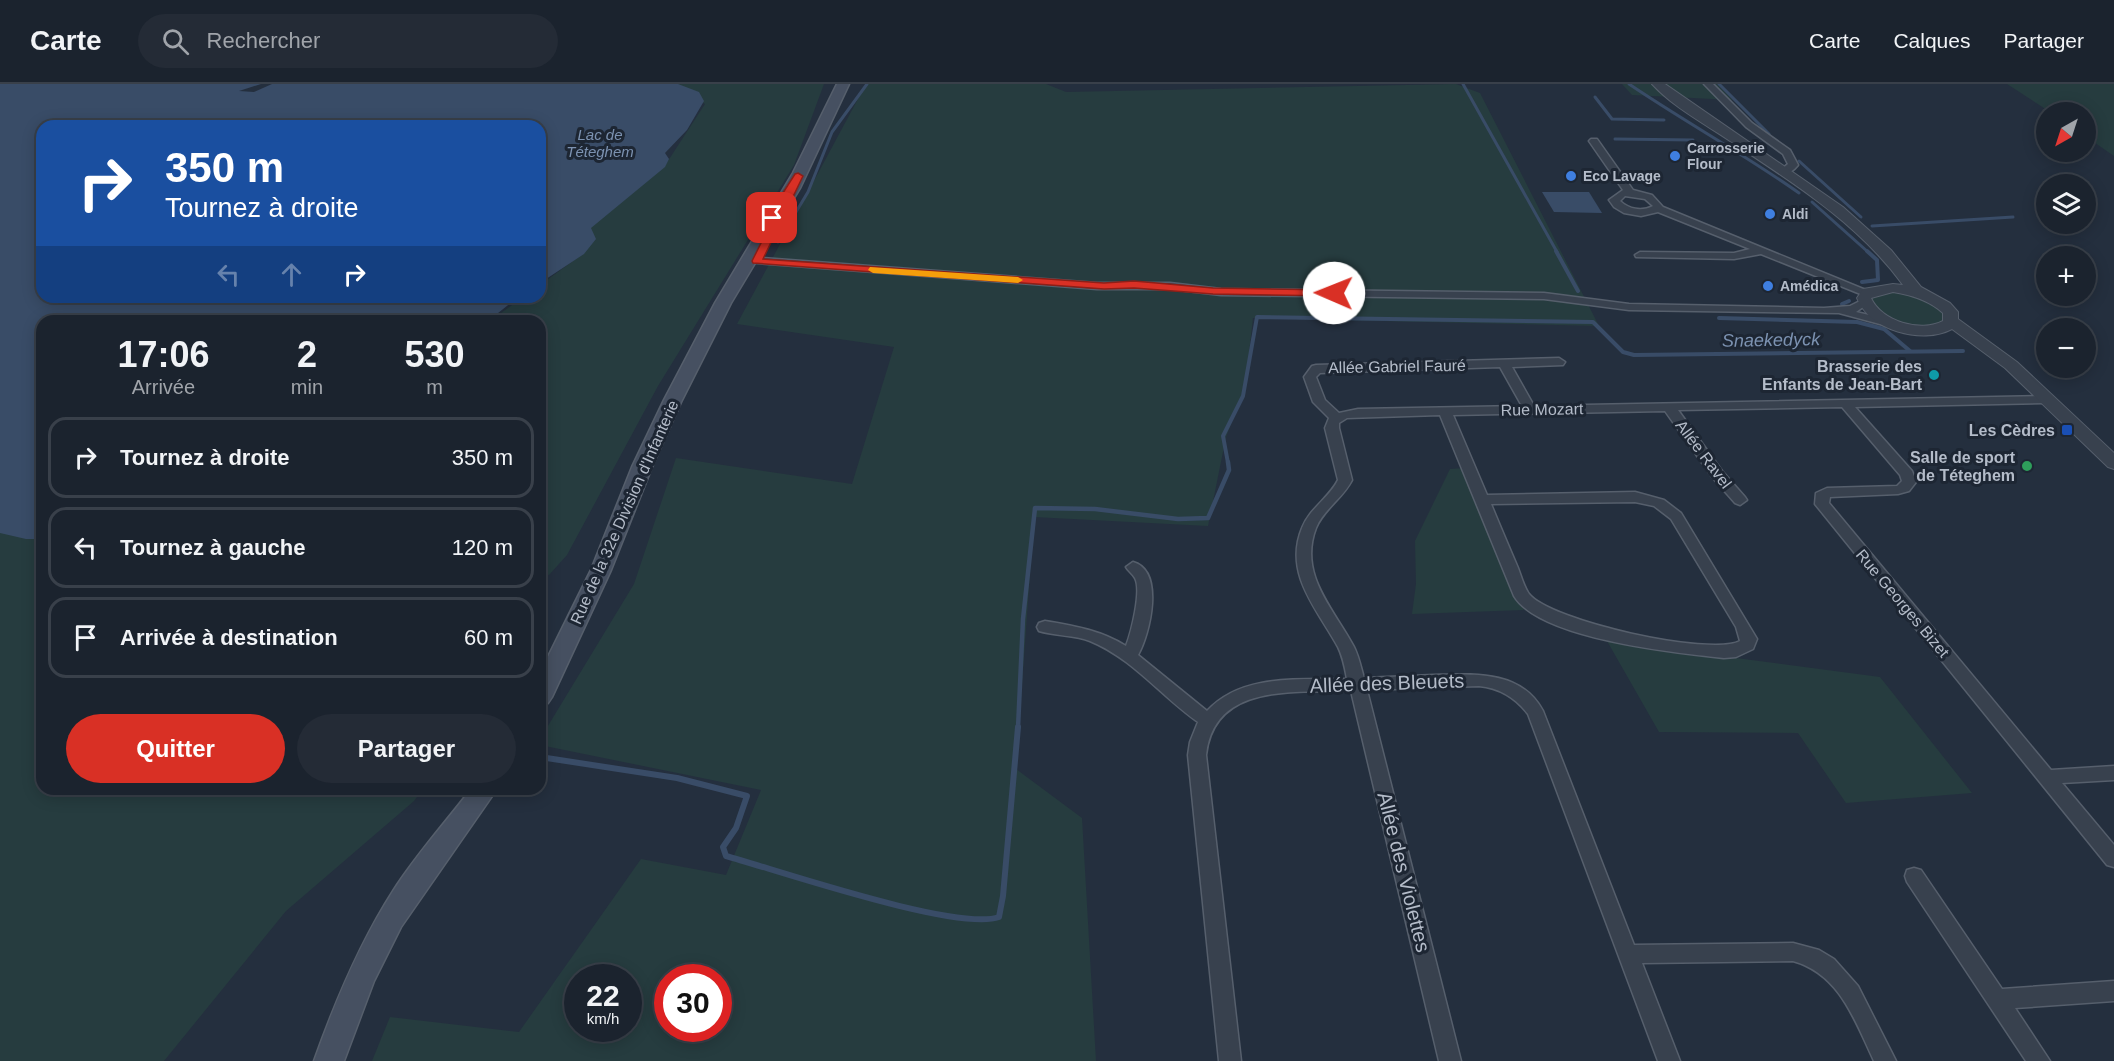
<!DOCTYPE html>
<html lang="fr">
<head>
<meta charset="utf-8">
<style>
	body { margin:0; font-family:Helvetica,sans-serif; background:#242b36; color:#f1f3f6; height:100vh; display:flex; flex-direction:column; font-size:22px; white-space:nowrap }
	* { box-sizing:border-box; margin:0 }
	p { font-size:20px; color:#a0a4aa }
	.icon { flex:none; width:33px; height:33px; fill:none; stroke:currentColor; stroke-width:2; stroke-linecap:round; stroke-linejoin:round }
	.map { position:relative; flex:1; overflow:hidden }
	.side { position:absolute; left:36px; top:231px; width:510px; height:480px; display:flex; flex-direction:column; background:#1b232e; border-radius:18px; box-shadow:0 3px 15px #0003,0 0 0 2px #39404a }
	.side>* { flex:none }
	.banner { position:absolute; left:36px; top:36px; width:510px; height:183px; border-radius:18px; box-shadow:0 3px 15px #0003,0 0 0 2px #39404a; background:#1a4fa0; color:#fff; overflow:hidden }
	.needle { width:39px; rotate:219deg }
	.tools { position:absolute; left:2036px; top:18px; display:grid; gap:12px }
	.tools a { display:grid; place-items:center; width:60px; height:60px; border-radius:50%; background:#1b232e; box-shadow:0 3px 15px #0003,0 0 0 2px #39404a; font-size:30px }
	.speed { position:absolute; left:564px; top:880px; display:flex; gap:12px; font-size:30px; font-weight:700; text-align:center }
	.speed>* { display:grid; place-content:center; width:78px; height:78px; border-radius:50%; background:#1b232e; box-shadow:0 3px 15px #0003,0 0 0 2px #39404a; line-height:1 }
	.speed small { font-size:15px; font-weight:400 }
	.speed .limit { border:9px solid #d22; background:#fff; color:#111 }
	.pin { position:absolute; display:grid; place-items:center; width:51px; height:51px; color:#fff; margin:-26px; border-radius:12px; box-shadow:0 3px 9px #0006 }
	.me { position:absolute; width:66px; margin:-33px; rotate:271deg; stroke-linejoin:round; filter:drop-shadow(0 0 4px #0008) }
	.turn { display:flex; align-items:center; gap:21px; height:126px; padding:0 30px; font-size:27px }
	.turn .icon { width:78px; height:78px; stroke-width:2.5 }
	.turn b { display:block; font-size:42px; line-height:51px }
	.lanes { display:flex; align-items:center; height:57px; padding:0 30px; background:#0003; justify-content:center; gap:30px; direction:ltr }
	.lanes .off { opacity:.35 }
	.eta { display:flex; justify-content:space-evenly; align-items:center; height:102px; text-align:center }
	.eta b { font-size:36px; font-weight:700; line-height:42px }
	.button { display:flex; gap:12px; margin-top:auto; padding:12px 30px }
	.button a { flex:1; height:69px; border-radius:36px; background:#d93025; color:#fff; font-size:24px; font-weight:700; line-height:69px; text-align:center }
	.button a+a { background:#242b36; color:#f1f3f6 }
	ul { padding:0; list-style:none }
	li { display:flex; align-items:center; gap:18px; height:81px; margin:0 12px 9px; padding:0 18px; border:3px solid #39404a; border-radius:18px }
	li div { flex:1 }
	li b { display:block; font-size:22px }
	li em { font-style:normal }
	header { display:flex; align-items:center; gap:36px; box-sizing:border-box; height:84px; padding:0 30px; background:#1b232e; border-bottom:2px solid #39404a }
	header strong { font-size:28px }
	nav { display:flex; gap:33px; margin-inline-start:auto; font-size:21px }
	.search { width:420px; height:54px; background:#242b36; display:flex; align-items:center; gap:15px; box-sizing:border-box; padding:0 21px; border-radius:33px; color:#a0a4aa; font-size:22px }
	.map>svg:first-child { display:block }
	.green { fill:#263c3f; fill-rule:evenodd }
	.water { fill:#394c67 }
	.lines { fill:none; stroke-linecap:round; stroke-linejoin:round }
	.stream-far3 { stroke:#394c67; stroke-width:3 }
	.stream-far2 { stroke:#394c67; stroke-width:4 }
	.stream-far1 { stroke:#394c67; stroke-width:4.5 }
	.stream { stroke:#394c67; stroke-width:6 }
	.minor-casing { stroke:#565f6c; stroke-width:3 }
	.tertiary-casing { stroke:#565f6c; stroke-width:2 }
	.secondary-casing { stroke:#565f6c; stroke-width:3 }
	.minor { fill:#38414e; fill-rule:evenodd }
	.tertiary { fill:#38414e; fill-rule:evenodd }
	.secondary { fill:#465061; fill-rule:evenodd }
	.route { fill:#d93025; stroke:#8d1f18; stroke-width:1.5 }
	.slow { fill:#f59e0b }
	.shop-dot { fill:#3f7fe0; stroke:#1d2633; stroke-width:2 }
	.culture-dot { fill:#0f9aa8; stroke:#1d2633; stroke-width:2 }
	.transit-dot { fill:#1a4fb4; stroke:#1d2633; stroke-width:2 }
	.leisure-dot { fill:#2e9e5b; stroke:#1d2633; stroke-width:2 }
	.labels { text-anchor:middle; stroke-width:6; stroke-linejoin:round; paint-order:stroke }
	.far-poi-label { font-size:14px; font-weight:bold; fill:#b4bcc9; stroke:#1d2633; text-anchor:start }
	.far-water-label { font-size:15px; font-style:italic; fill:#7c92b1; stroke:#1d2633 }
	.street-label { font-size:16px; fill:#b4bcc9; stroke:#1d2633 }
	.poi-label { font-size:16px; font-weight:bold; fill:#b4bcc9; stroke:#1d2633; text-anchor:end }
	.water-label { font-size:18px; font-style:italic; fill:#7c92b1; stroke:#1d2633 }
	.near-street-label { font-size:20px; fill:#b4bcc9; stroke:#1d2633 }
</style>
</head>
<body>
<header>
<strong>Carte</strong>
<div class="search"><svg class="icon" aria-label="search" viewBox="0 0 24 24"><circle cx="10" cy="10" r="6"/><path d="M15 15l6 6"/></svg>Rechercher</div>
<nav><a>Carte</a><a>Calques</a><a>Partager</a></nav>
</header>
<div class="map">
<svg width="2114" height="977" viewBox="0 0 2114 977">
	<rect width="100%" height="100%" fill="#242f3e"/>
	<g class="green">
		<path d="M 676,0 L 824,0 L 794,81 L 658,302 L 567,471 L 549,491 L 540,490 L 540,237 L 490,237 L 523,213 L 540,213 L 540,201 L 584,169 L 582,146 L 664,83 L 705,20 Z"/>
		<path d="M 866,0 L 1046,0 L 1066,8 L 1456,0 L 1480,9 L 1599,242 L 1253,234 L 1245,304 L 1226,353 L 1208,442 L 1034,433 L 1016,685 L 1082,734 L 1096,977 L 372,977 L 390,933 L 519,948 L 641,775 L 726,791 L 761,706 L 540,661 L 540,655 L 634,500 L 676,374 L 852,400 L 894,263 L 737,240 ZM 578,894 L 628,894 L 628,945 L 578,945 ZM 668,894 L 718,894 L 718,945 L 668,945 Z"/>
		<path d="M 1622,0 L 1717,0 L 1733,16 L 1632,11 Z"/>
		<path d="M 2007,0 L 2114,0 L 2114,72 L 2085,52 L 2085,28 L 2050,28 Z"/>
		<path d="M 1894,208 C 1913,211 1932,215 1944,230 L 1942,239 C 1914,247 1891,238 1871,218 L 1872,214 Z"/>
		<path d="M 1466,384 L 1524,526 L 1412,530 L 1416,500 L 1415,457 L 1450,385 Z"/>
		<path d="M 0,426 L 42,440 L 42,705 L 423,705 L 414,717 L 286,827 L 164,977 L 0,977 Z"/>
		<path d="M 1607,557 L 1880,593 L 1972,709 L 1846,719 L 1798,649 L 1659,648 Z"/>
	</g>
	<g class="water">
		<path d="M 0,0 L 261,0 L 239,7 L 254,8 L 272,0 L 678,0 L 699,8 L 704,17 L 687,46 L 665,69 L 669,75 L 665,83 L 591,144 L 596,155 L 584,170 L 540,199 L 540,42 L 42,42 L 42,213 L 518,213 L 488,237 L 42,237 L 42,455 L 26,455 L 0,449 Z"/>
		<path d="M 1542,108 L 1589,108 L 1602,129 L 1554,128 Z"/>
	</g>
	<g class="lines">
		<g class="stream-far3">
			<path d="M 1463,0 L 1557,168"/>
			<path d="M 1629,0 C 1685,38 1744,70 1799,109"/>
			<path d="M 1719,0 L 1769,50"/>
			<path d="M 1595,13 L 1612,35 L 1664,36"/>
			<path d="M 1615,55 L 1693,56"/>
			<path d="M 1799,77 L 1861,133"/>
			<path d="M 1812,118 L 1868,168"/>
			<path d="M 1872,142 L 2013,133"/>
			<path d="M 778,158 L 808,108 L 832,48 L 867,0"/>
		</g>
		<g class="stream-far2">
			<path d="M 1556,167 L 1578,207"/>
			<path d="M 1862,198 L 1878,196 L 1877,176 L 1867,167"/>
			<path d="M 1843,223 L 1842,220 L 1849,217"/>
			<path d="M 1719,234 L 1857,238 L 1884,245 L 1910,267"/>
			<path d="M 1228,379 L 1223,352 L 1243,312 L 1257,233 L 1593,238 L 1623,268 L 1634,271 L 1963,267"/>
		</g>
		<path class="stream-far1" d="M 1018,644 L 1023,535 L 1035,424 L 1095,425 L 1178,435 L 1208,434 L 1229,386 L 1228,378"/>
		<path class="stream" d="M 540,673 L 677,694 L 747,712 L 736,744 L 723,763 L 726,772 C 777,786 958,848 999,833 L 1003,812 L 1018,643"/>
		<g class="minor-casing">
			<g id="minor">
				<path d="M 1704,0 L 1713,0 L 1752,39 L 1790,66 L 1798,81 C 1794,86 1788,91 1782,89 L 1782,85 L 1788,80 L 1783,70 L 1746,43 Z"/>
				<path d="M 1591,55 L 1597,55 L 1633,106 L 1652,111 L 1663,123 L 1873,209 L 1871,211 L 1863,211 L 1761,170 L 1734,175 L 1636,173 L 1635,171 L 1640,168 L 1734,169 L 1750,165 L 1658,128 L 1641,132 L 1624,129 L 1614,123 L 1609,116 L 1623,106 L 1589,57 ZM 1625,112 L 1645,115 L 1653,122 C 1641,128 1629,125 1620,117 Z"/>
				<path d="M 748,173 L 1097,199 L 1170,199 L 1221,205 L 1544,209 L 1629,220 L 1824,224 L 1850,222 L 1864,215 L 1870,218 L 1856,228 L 1895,237 L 1897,239 L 1891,243 L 1839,229 L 1629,226 L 1544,215 L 1221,211 L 1170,205 L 1097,205 L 744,178 L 743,176 Z"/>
				<path d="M 1559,274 L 1565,278 L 1563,281 L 1512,283 L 1534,322 L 2048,312 L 2048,318 L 2044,319 L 1855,323 L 1912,387 L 1916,398 L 1909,407 L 1898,410 L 1830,413 L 1829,419 L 2051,686 L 2114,682 L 2114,696 L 2062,699 L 2114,761 L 2114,783 L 2107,781 L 1815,420 L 1816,409 L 1827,404 L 1897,402 L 1902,397 L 1900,391 L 1842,323 L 1678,326 L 1722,387 L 1745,413 L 1747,416 L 1740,421 L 1735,419 L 1712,393 L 1665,327 L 1453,331 L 1487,411 L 1635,408 L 1664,416 L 1681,429 L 1757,555 L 1753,565 L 1736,573 L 1724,574 C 1676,569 1540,555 1514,512 L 1440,331 L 1347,334 L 1339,339 L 1339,344 L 1352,396 C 1343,414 1323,426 1316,444 C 1298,491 1334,525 1354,563 C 1359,573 1361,584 1364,594 C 1387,593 1411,592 1434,591 C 1474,590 1521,586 1543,627 L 1634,861 L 1793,859 L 1819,866 L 1834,875 L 1858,902 L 1896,977 L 1874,977 C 1855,937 1840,890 1793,877 L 1642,879 L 1680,977 L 1658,977 L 1528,630 C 1515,613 1499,604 1479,602 L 1367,606 L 1461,977 L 1439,977 L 1351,607 C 1296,609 1214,598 1206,671 L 1241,977 L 1219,977 L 1188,671 L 1190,658 L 1198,638 C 1162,613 1132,574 1090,557 C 1074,551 1056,552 1039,547 L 1037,543 L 1039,539 L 1045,537 C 1074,542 1100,546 1126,562 C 1131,549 1142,507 1135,494 C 1133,490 1128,487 1126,483 L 1133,478 C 1165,487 1150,550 1138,571 L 1207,627 C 1242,589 1300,596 1347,595 C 1345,584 1343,573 1338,563 C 1318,526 1283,490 1302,444 C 1309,425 1329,414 1338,396 L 1325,344 L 1329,334 L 1313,318 L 1304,293 L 1312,282 L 1316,281 ZM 1500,283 L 1522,322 L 1358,325 L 1339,329 L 1325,316 L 1316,293 L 1320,289 ZM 1635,418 L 1654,422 L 1671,435 L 1736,543 L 1740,557 C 1711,573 1550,537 1529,510 C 1524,503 1521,492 1518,484 C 1509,463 1500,442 1491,420 Z"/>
				<path d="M 1914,784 L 1921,786 L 2002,905 L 2114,897 L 2114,917 L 2015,924 L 2050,977 L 2026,977 L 1907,798 L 1905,792 L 1907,786 Z"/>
			</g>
		</g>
		<g class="tertiary-casing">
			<path id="tertiary" d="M 1652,0 L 1665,0 L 1843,123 L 1891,166 L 1921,203 L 1950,219 L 1958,228 L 1958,235 L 2017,278 L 2114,369 L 2114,385 L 2108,383 L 2005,284 L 1952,245 C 1922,261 1869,246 1857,214 L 1863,205 L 1893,200 L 1903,201 C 1858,139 1793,99 1730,57 C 1705,40 1673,23 1652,0 ZM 1893,208 C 1911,211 1929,216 1943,229 L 1943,237 C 1921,249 1881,237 1871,214 Z"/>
		</g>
		<g class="secondary-casing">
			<g id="secondary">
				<path d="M 837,0 L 849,0 L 800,104 L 731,219 L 682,316 L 652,383 L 611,486 L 552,613 L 548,619 L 540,622 L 540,589 L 591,486 L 632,383 L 664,316 L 715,219 L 793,89 Z"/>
				<path d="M 471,705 L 497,705 L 401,843 L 374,897 L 344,977 L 314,977 C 335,918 359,860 393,807 C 416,771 445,739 471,705 Z"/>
			</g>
		</g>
		<use href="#minor" class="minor"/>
		<use href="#tertiary" class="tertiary"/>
		<use href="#secondary" class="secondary"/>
	</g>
	<path class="route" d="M 798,89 L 803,92 L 763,175 L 1104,199 L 1134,197 L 1213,204 L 1334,206 L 1339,209 L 1334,212 L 1213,210 L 1134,204 L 1104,205 L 753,179 L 752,177 L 772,137 L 767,134 L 795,90 Z"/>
	<path class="slow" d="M 870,183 L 1018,193 L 1023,196 L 1018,199 L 873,189 L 868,186 Z"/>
	<g class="shop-dot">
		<circle cx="1675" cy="72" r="6"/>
		<circle cx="1571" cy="92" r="6"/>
		<circle cx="1770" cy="130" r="6"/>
		<circle cx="1768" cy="202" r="6"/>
	</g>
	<circle class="culture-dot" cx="1934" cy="291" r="6"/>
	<rect class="transit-dot" x="2061" y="340" width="12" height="12" rx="3"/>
	<circle class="leisure-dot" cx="2027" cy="382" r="6"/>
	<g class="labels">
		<g class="far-poi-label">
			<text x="1687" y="69">Carrosserie<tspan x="1687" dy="16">Flour</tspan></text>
			<text x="1583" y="97">Eco Lavage</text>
			<text x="1782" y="135">Aldi</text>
			<text x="1780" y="207">Amédica</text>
		</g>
		<g class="far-water-label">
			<text x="600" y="56">Lac de<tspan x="600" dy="17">Téteghem</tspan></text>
		</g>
		<g class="street-label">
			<text transform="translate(1397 282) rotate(-1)" y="6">Allée Gabriel Fauré</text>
			<text transform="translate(1542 325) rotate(-1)" y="6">Rue Mozart</text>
			<text transform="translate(1704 370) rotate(53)" y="6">Allée Ravel</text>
			<text transform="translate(624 428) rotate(-66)" y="6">Rue de la 32e Division d'Infanterie</text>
			<text transform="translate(1903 519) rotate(50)" y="6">Rue Georges Bizet</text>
		</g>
		<g class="poi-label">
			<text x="1922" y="288">Brasserie des<tspan x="1922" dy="18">Enfants de Jean-Bart</tspan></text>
			<text x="2055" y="352">Les Cèdres</text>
			<text x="2015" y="379">Salle de sport<tspan x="2015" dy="18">de Téteghem</tspan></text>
		</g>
		<g class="water-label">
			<text transform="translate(1771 256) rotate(-1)" y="6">Snaekedyck</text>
		</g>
		<g class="near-street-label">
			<text transform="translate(1387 599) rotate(-2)" y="7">Allée des Bleuets</text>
			<text transform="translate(1404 788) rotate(76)" y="7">Allée des Violettes</text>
		</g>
	</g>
</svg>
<div class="tools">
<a><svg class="needle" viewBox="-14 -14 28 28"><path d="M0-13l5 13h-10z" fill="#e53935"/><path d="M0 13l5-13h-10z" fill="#a0a4aa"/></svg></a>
<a><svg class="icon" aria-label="layers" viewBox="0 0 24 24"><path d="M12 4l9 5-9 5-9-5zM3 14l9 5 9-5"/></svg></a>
<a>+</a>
<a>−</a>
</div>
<div class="speed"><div>22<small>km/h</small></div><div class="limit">30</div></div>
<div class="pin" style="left:772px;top:134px;background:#d93025"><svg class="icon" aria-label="arrive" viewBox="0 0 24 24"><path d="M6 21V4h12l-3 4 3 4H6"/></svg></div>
<svg class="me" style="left:1334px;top:209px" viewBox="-20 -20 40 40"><circle r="19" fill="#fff"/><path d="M0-13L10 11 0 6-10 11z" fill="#d93025"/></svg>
<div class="banner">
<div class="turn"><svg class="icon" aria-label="right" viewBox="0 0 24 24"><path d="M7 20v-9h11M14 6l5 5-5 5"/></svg><div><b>350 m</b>Tournez à droite</div></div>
<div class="lanes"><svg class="icon off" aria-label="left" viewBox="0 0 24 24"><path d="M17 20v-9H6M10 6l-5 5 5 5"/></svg><svg class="icon off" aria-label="ahead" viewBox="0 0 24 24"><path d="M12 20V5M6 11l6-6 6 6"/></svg><svg class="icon" aria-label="right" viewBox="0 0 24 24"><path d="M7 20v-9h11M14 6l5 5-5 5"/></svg></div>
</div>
<section class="side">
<div class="eta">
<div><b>17:06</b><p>Arrivée</p></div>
<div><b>2</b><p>min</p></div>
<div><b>530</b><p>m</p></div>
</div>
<ul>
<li><svg class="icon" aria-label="right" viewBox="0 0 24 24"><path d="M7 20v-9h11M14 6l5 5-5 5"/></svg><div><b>Tournez à droite</b></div><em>350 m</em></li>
<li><svg class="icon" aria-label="left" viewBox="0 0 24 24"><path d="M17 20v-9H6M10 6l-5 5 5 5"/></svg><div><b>Tournez à gauche</b></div><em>120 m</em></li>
<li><svg class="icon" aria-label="arrive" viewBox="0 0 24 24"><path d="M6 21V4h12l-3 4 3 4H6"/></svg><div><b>Arrivée à destination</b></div><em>60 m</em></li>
</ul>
<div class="button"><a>Quitter</a><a>Partager</a></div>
</section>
</div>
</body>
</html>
